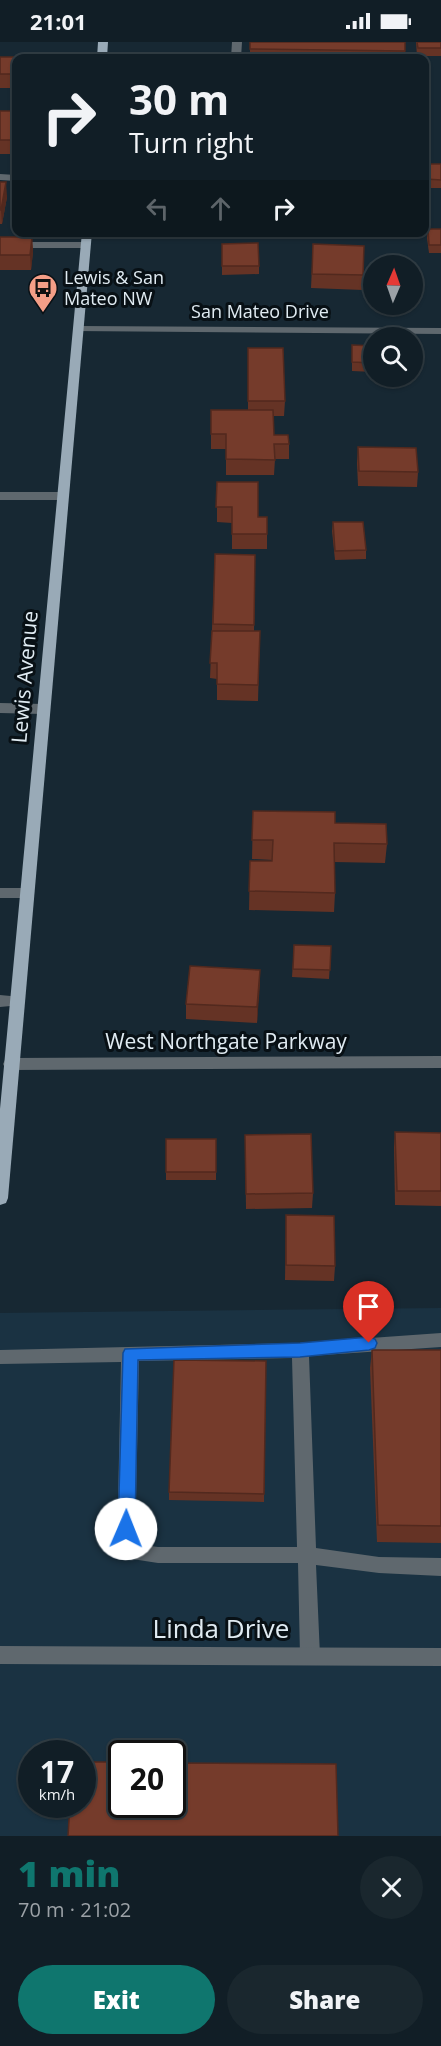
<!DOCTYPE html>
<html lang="en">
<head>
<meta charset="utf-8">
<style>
	body { margin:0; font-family:"Open Sans",sans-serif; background:#1a272e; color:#f1f3f6; height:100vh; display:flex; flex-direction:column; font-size:22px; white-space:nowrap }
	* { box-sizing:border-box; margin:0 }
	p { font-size:20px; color:#9ca2a7 }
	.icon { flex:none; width:33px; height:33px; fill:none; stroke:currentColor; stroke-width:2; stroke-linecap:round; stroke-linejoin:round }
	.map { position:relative; height:1794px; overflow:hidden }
	.details { display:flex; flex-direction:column; background:#111e26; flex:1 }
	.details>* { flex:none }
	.hud { position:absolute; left:12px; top:12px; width:417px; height:183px; border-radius:12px; box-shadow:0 2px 4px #0004,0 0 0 2px #303c43; background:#111e26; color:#f1f3f6; overflow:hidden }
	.needle { width:39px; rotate:2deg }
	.fabs { position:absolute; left:363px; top:213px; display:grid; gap:12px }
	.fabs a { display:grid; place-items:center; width:60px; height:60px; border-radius:50%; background:#111e26; box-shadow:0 2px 4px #0004,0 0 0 2px #303c43; font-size:30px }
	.speed { position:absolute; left:18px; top:1698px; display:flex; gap:12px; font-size:30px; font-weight:700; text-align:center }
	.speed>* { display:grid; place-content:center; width:78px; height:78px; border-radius:50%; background:#111e26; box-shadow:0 2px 4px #0004,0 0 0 2px #303c43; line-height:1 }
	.speed small { font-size:15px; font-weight:400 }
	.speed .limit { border:3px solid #111; border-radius:9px; background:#fff; color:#111 }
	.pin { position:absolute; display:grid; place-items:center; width:51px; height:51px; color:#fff; margin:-62px -26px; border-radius:50% 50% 50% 0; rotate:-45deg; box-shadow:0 0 6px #0007 }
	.pin .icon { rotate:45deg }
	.me { position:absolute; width:66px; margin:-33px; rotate:1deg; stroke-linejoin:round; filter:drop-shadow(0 0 4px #0008) }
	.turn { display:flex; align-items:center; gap:21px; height:126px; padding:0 18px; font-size:27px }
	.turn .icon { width:78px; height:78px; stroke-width:2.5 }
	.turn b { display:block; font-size:42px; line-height:51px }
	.lanes { display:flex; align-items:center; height:57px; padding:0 18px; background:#0003; justify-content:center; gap:30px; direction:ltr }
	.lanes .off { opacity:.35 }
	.round { display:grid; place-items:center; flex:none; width:63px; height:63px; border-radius:32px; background:#1a272e }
	.summary { display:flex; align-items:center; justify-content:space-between; height:102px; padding:0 18px }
	h1 { font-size:36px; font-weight:800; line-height:45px; color:#0f766e }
	.button { display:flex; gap:12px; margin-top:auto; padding:12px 18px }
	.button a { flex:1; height:69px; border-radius:36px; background:#0f766e; color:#fff; font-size:24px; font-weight:800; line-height:69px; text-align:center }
	.button a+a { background:#1a272e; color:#f1f3f6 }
	.status { display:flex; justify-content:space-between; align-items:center; height:42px; padding:0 30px; background:#111e26; direction:ltr }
	.status svg { height:16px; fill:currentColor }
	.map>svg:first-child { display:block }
	.built { fill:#1a3242; fill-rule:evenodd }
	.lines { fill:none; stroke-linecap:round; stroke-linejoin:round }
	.service { fill:#5f686e; fill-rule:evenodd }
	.minor { fill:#5f686e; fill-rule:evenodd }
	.primary { fill:#99aab7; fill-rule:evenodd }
	.wall { fill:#653325 }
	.shaded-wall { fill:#52291e }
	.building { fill:#753b2b; stroke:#52291e; stroke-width:1.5 }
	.route { fill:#1a73e8; stroke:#114b97; stroke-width:1.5 }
	.labels { text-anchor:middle; stroke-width:6; stroke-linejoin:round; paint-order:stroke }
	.far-poi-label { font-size:18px; fill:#e0ebf2; stroke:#081015; text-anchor:start }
	.far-street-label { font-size:18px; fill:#e0ebf2; stroke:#081015 }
	.street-label { font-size:21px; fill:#e0ebf2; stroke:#081015 }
	.near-street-label { font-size:26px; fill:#e0ebf2; stroke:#081015 }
</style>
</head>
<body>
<div class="status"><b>21:01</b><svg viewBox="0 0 49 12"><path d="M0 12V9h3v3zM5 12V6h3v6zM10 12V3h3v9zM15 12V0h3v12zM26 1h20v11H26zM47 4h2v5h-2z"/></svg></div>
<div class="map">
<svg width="441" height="1794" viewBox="0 0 441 1794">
	<rect width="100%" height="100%" fill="#172833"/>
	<path class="built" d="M 441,1266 L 441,1794 L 0,1794 L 0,1271 ZM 32,1712 L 82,1712 L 82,1762 L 32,1762 ZM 122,1712 L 172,1712 L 172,1762 L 122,1762 Z"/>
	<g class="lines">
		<g class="service">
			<path d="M 232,0 L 242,0 L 241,16 L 231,16 Z"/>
			<path d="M 0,132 L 16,133 L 16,139 L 0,138 Z"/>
			<path d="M 0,200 L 85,200 L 90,203 L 85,206 L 0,206 Z"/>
			<path d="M 0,450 L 63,450 L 69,454 L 63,458 L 0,458 Z"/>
			<path d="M 0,661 L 43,662 L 50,667 L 43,672 L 0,671 Z"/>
			<path d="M 0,846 L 26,846 L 33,851 L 26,856 L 0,856 Z"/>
			<path d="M 0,953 L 21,955 L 24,959 L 21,963 L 0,965 Z"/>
			<path d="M 441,1291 L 441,1305 L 309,1314 L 316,1506 L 379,1515 L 441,1516 L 441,1534 L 379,1531 L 316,1523 L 320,1614 L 317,1620 L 310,1623 L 303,1620 L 300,1614 L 298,1521 L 158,1521 L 119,1515 L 117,1509 L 121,1320 L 0,1322 L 0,1308 L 300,1301 ZM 292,1316 L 297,1505 L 158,1505 L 135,1502 L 139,1319 Z"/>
		</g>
		<g class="minor">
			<path d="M 78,284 L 441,286 L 441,292 L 74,289 L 74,285 Z"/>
			<path d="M 441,1014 L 441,1026 L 11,1028 L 5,1026 L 3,1022 L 5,1018 L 11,1016 Z"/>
			<path d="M 0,1604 L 441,1606 L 441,1624 L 0,1622 Z"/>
		</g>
		<g class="primary">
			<path d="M 98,0 L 108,0 L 107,16 L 97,16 Z"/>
			<path d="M 82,190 L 92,190 L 8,1156 L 6,1161 L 0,1163 L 0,1067 Z"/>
		</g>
	</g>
	<g class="wall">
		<path d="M 250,0 L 405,9 L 405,16 L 250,16 Z"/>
		<path d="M 416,0 L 441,0 L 441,14 L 417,14 Z"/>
		<path d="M 0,15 L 16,16 L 16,46 L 0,46 Z"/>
		<path d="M 0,69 L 16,69 L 14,112 L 0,112 Z"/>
		<path d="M 425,122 L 441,122 L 441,146 L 426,146 Z"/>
		<path d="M 0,140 L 7,155 L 2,182 L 0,182 Z"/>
		<path d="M 428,187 L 441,187 L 441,211 L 429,211 L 427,196 Z"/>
		<path d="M 0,195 L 32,195 L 33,210 L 31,228 L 0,228 Z"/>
		<path d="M 222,202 L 259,224 L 259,232 L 222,233 Z"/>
		<path d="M 313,202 L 364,204 L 363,248 L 311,246 Z"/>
		<path d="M 352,303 L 374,304 L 374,330 L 352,329 Z"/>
		<path d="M 248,306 L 285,359 L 284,374 L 273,374 L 274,393 L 289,402 L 289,417 L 275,417 L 274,433 L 226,433 L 226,407 L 211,407 L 211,368 L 248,368 Z"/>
		<path d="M 358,405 L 418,430 L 417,445 L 358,444 L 357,421 Z"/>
		<path d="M 217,440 L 258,475 L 267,475 L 267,507 L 232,507 L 232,481 L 217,480 Z"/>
		<path d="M 333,480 L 366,508 L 366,517 L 335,518 L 332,489 Z"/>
		<path d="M 215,512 L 255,513 L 254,589 L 260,589 L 258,659 L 217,658 L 217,637 L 210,636 Z"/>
		<path d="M 253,769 L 335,781 L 387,802 L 385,821 L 334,820 L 335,851 L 334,870 L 249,868 L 250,819 L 272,819 L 273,818 L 252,817 Z"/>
		<path d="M 294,903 L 331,904 L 329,937 L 292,935 Z"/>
		<path d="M 260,928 L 257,981 L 186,977 L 186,962 Z"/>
		<path d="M 395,1090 L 441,1091 L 441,1164 L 395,1163 L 394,1105 Z"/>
		<path d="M 245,1093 L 313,1151 L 312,1166 L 246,1167 Z"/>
		<rect x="166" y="1097" width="50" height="41"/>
		<path d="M 286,1173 L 335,1224 L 334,1239 L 285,1238 Z"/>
		<path d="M 372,1308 L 441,1308 L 441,1501 L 377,1500 L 370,1326 Z"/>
		<path d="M 266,1319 L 264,1460 L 169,1458 L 169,1450 Z"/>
	</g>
	<g class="shaded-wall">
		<path d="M 16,74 L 16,94 L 14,112 L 13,98 Z"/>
		<path d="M 6,140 L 7,155 L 2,182 L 1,168 Z"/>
		<path d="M 32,195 L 33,210 L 31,228 L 30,213 Z"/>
		<path d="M 260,928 L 260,943 L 257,981 L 257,965 Z"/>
	</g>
	<g class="building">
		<path d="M 250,0 L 405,0 L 405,9 L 250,7 Z"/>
		<path d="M 417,0 L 441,0 L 441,6 L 418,6 Z"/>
		<path d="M 0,15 L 26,15 L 26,16 L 16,16 L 16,32 L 0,32 Z"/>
		<path d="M 0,69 L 16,69 L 13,98 L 0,98 Z"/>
		<path d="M 425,122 L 441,122 L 441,138 L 426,137 Z"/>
		<path d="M 0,140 L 6,140 L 1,168 L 0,168 Z"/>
		<path d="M 428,187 L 441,187 L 441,203 L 429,203 Z"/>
		<path d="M 0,195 L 32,195 L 30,213 L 0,213 Z"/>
		<path d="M 258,201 L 259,224 L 222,224 L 222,202 Z"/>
		<path d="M 313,202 L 364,204 L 363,233 L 312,232 Z"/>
		<path d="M 352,303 L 374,304 L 374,321 L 352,320 Z"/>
		<path d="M 248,306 L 283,306 L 285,359 L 248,359 Z"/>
		<path d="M 211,368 L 273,368 L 274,393 L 288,393 L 289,402 L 274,402 L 275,418 L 226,417 L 226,392 L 211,392 Z"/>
		<path d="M 358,405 L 416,406 L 418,430 L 359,429 Z"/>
		<path d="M 217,440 L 258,440 L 258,475 L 267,475 L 267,492 L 232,492 L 232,465 L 216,465 Z"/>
		<path d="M 333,480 L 363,480 L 366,508 L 335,509 Z"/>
		<path d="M 215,512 L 255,513 L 254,583 L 213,582 Z"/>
		<path d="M 212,589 L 260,589 L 258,643 L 217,642 L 217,621 L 210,621 Z"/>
		<path d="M 253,769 L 335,770 L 335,781 L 386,782 L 387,802 L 334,801 L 335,851 L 249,849 L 250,819 L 272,819 L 273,798 L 252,798 Z"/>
		<path d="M 294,903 L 331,904 L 330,928 L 293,927 Z"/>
		<path d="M 190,924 L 260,928 L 257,965 L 186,962 Z"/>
		<path d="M 395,1090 L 441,1091 L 441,1149 L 397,1149 Z"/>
		<path d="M 311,1092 L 313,1151 L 246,1152 L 245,1093 Z"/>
		<rect x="166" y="1097" width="50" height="33"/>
		<path d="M 286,1173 L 334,1174 L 335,1224 L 286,1223 Z"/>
		<path d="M 372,1308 L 441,1308 L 441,1484 L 378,1483 Z"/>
		<path d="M 174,1318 L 266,1319 L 264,1452 L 169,1450 Z"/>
		<path d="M 82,1720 L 122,1720 L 122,1762 L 172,1762 L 172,1721 L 336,1722 L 338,1794 L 68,1794 L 70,1762 L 82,1762 Z"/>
	</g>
	<path class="route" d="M 369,1295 L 375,1297 L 377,1301 L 375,1306 L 369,1308 L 300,1315 L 138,1318 L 135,1487 L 132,1493 L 126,1495 L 121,1493 L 118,1487 L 123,1311 L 125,1307 L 300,1301 Z"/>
	<defs>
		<g id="bus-pin" transform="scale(1.5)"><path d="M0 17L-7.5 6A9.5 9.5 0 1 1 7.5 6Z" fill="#f49e87" stroke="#081015"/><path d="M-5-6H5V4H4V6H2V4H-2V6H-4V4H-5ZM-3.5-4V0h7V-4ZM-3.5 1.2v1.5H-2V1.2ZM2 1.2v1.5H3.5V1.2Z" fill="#111"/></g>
	</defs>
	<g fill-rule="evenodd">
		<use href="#bus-pin" x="43" y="246"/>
	</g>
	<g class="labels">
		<g class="far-poi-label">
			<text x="64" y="242">Lewis &amp; San<tspan x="64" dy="21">Mateo NW</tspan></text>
		</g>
		<g class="far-street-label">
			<text x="260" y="276">San Mateo Drive</text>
		</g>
		<g class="street-label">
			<text transform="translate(25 635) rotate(-85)" y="7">Lewis Avenue</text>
			<text x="226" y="1007">West Northgate Parkway</text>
		</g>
		<g class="near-street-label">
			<text x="221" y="1596">Linda Drive</text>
		</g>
	</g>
</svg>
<div class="fabs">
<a><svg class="needle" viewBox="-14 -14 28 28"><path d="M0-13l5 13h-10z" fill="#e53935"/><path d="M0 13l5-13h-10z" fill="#9ca2a7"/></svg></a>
<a><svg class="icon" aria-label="search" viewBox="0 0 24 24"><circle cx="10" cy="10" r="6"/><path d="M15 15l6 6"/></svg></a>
</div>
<div class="speed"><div>17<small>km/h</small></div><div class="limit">20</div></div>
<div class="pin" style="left:369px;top:1301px;background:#d93025"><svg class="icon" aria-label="arrive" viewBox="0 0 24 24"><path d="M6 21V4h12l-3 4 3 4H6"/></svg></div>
<svg class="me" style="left:126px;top:1487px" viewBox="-20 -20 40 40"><circle r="19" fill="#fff"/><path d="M0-13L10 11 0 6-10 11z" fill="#1a73e8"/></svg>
<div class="hud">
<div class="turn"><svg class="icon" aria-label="right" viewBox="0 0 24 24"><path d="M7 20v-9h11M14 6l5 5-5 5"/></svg><div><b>30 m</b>Turn right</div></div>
<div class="lanes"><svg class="icon off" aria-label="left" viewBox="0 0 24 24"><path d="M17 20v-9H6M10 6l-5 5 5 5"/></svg><svg class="icon off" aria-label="ahead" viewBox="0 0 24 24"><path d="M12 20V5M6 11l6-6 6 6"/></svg><svg class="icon" aria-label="right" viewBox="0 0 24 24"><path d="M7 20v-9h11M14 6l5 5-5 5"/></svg></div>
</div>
</div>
<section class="details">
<div class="summary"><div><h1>1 min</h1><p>70 m · 21:02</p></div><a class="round"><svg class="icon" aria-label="close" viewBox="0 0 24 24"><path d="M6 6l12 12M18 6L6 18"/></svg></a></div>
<div class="button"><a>Exit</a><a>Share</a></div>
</section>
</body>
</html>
